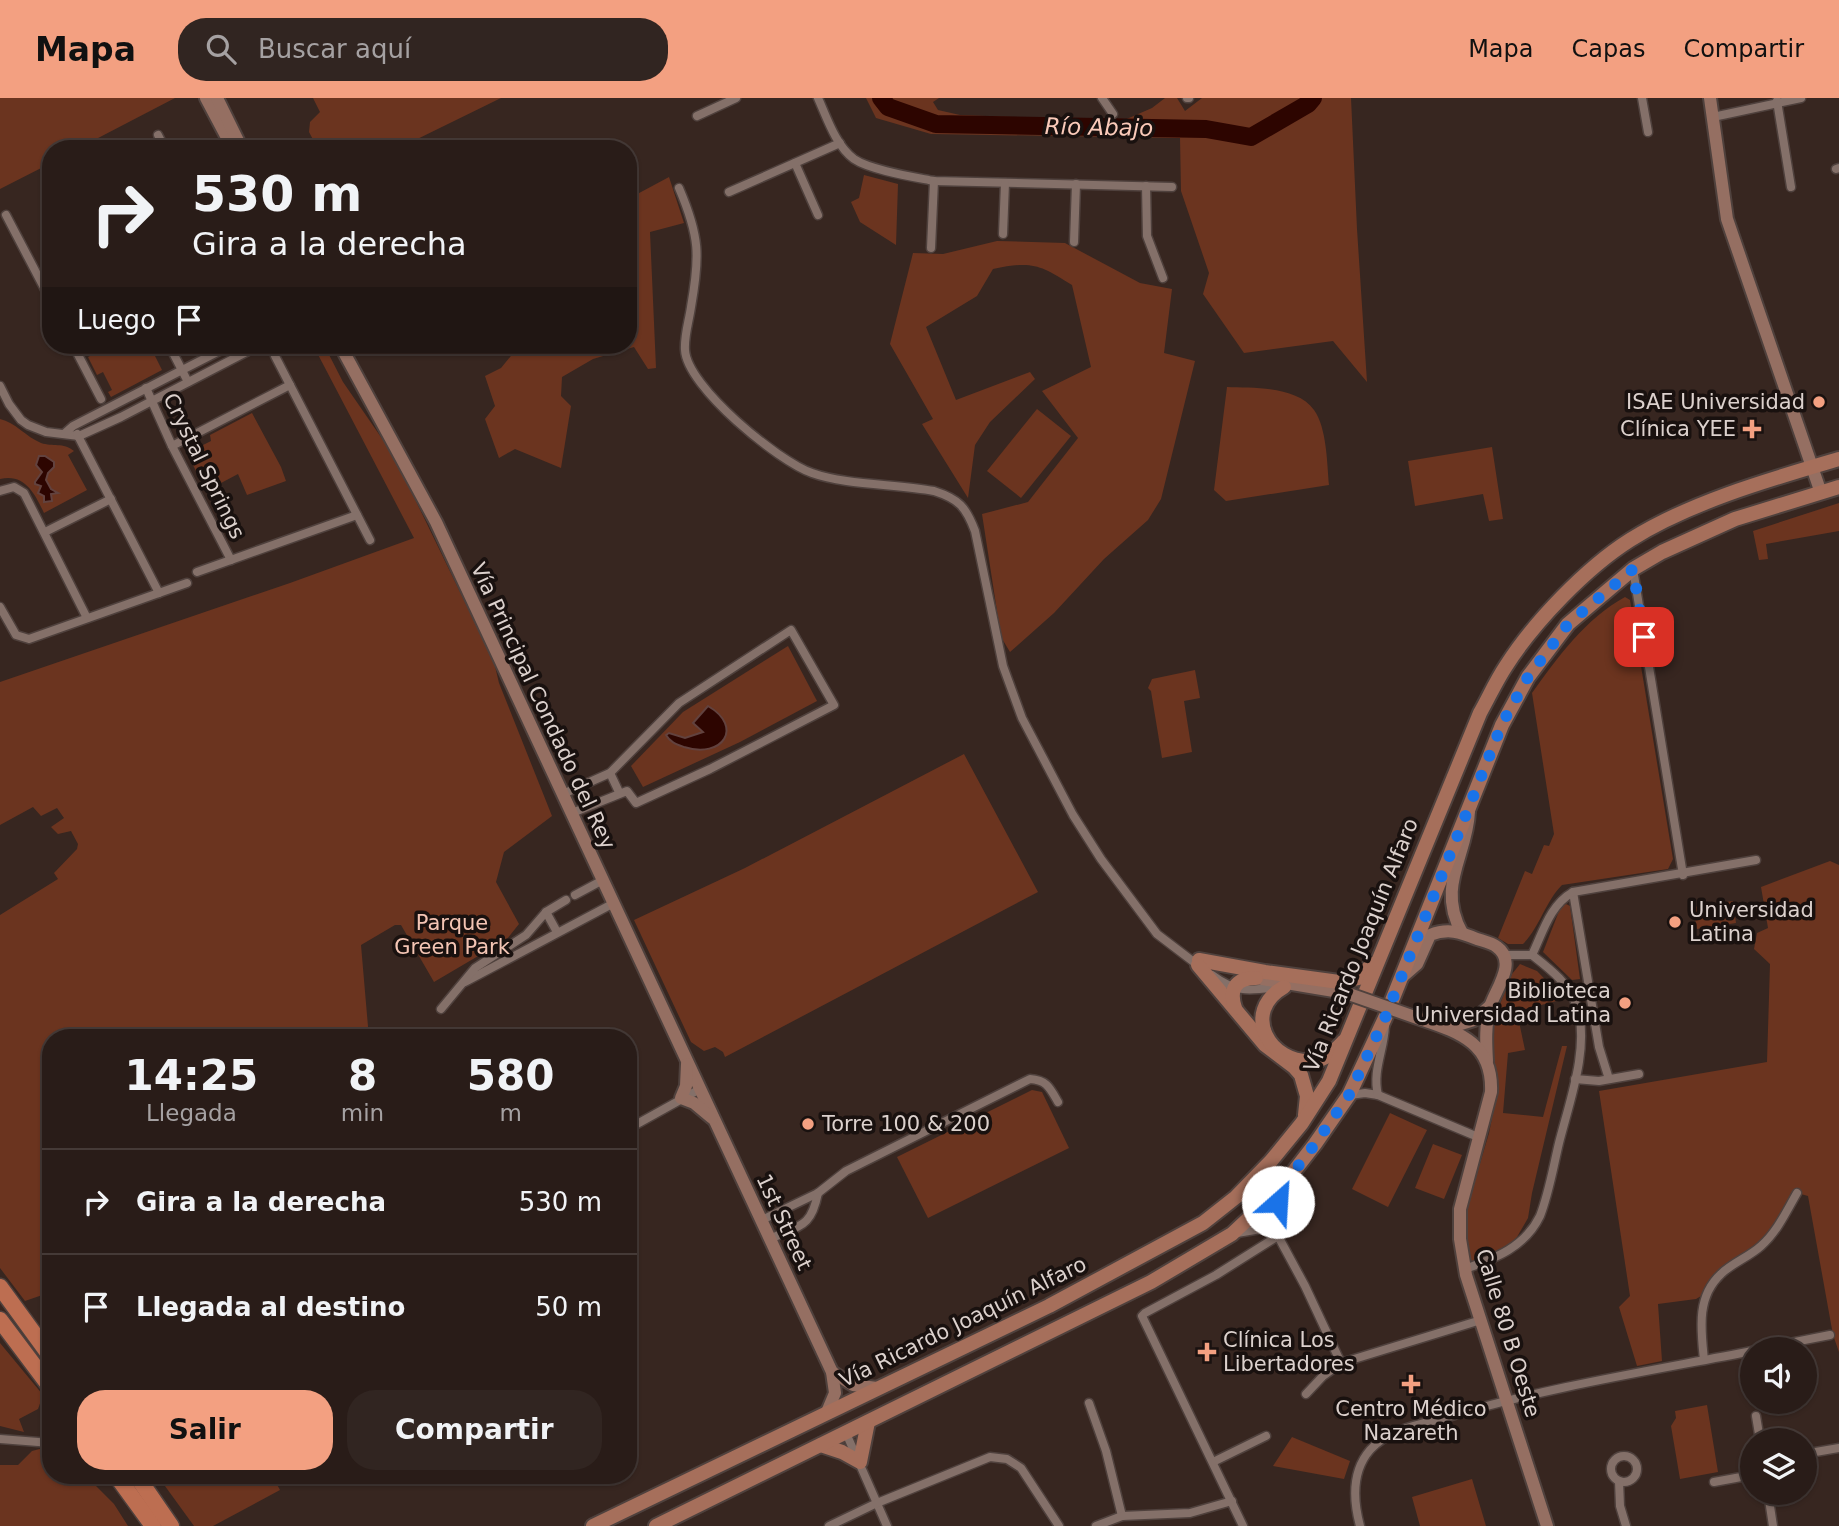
<!DOCTYPE html>
<html lang="es">
<head>
<meta charset="utf-8">
<style>
	body { margin:0; font-family:"DejaVu Sans",sans-serif; background:#312521; color:#f1f3f6; height:100vh; display:flex; flex-direction:column; font-size:26px; white-space:nowrap }
	* { box-sizing:border-box; margin:0 }
	p { font-size:23px; color:#a5a1a2 }
	.icon { flex:none; width:38px; height:38px; fill:none; stroke:currentColor; stroke-width:2; stroke-linecap:round; stroke-linejoin:round }
	.map { position:relative; flex:1; overflow:hidden }
	.side { position:absolute; left:42px; top:931px; width:595px; height:455px; display:flex; flex-direction:column; background:#291c18; border-radius:28px; box-shadow:0 2px 5px #0004,0 0 0 2px #453a37 }
	.side>* { flex:none }
	.banner { position:absolute; left:42px; top:42px; width:595px; height:214px; border-radius:28px; box-shadow:0 2px 5px #0004,0 0 0 2px #453a37; background:#291c18; color:#f1f3f6; overflow:hidden }
	.tools { position:absolute; left:1740px; top:1239px; display:grid; gap:14px }
	.tools a { display:grid; place-items:center; width:77px; height:77px; border-radius:50%; background:#291c18; box-shadow:0 2px 5px #0004,0 0 0 2px #453a37; font-size:35px }
	.pin { position:absolute; display:grid; place-items:center; width:60px; height:60px; color:#fff; margin:-30px; border-radius:14px; box-shadow:0 4px 10px #0006 }
	.me { position:absolute; width:77px; margin:-38px; rotate:26deg; stroke-linejoin:round; filter:drop-shadow(0 0 5px #0008) }
	.turn { display:flex; align-items:center; gap:24px; height:147px; padding:0 35px; font-size:32px }
	.turn .icon { width:91px; height:91px; stroke-width:2.5 }
	.turn b { display:block; font-size:49px; line-height:60px }
	.then { display:flex; align-items:center; height:66px; padding:0 35px; background:#0003; gap:14px; font-size:26px }
	.eta { display:flex; justify-content:space-evenly; align-items:center; height:119px; text-align:center }
	.eta b { font-size:42px; font-weight:700; line-height:49px }
	.button { display:flex; gap:14px; margin-top:auto; padding:14px 35px }
	.button a { flex:1; height:80px; border-radius:28px; background:#f3a081; color:#111; font-size:28px; font-weight:700; line-height:80px; text-align:center }
	.button a+a { background:#312521; color:#f1f3f6 }
	ul { padding:0; list-style:none }
	li { display:flex; align-items:center; gap:21px; height:105px; padding:0 35px; border-top:2px solid #453a37 }
	li div { flex:1 }
	li b { display:block; font-size:26px }
	li em { font-style:normal }
	header { display:flex; align-items:center; gap:42px; box-sizing:border-box; height:98px; padding:0 35px; background:#f3a081; color:#111 }
	header strong { font-size:33px }
	nav { display:flex; gap:38px; margin-inline-start:auto; font-size:24px }
	.search { width:490px; height:63px; background:#312521; display:flex; align-items:center; gap:18px; box-sizing:border-box; padding:0 24px; border-radius:28px; color:#a5a1a2; font-size:26px }
	.map>svg:first-child { display:block }
	.green { fill:#6b341f }
	.water { fill:#2d0500; stroke:#62423e; stroke-width:2 }
	.lines { fill:none; stroke-linecap:round; stroke-linejoin:round }
	.river { stroke:#2d0500; stroke-width:18 }
	.street-casing { stroke:#4f413d; stroke-width:11 }
	.secondary-casing { stroke:#4f413d; stroke-width:16 }
	.primary-casing { stroke:#4f413d; stroke-width:18 }
	.highway-casing { stroke:#4f413d; stroke-width:19 }
	.street { stroke:#847069; stroke-width:8 }
	.secondary { stroke:#956f62; stroke-width:12 }
	.primary { stroke:#a66f5b; stroke-width:14 }
	.highway { stroke:#bd6e51; stroke-width:16 }
	.secondary-bridge-casing { stroke:#4f413d; stroke-width:16; stroke-linecap:butt }
	.secondary-bridge { stroke:#956f62; stroke-width:12 }
	.route { stroke:#1a73e8; stroke-width:12; stroke-dasharray:0 21.6 }
	.poi-dot { fill:#f3a081; stroke:#19110f; stroke-width:2.5 }
	.labels { text-anchor:middle; stroke-width:7; stroke-linejoin:round; paint-order:stroke }
	.poi-label { font-size:21px; fill:#dcd1cd; stroke:#19110f; text-anchor:end }
	.street-label { font-size:21px; fill:#dcd1cd; stroke:#19110f }
	.park-label { font-size:21px; fill:#f4c5b4; stroke:#19110f }
	.water-label { font-size:23px; font-style:italic; fill:#facab9; stroke:#19110f }
</style>
</head>
<body>
<header>
<strong>Mapa</strong>
<div class="search"><svg class="icon" aria-label="search" viewBox="0 0 24 24"><circle cx="10" cy="10" r="6"/><path d="M15 15l6 6"/></svg>Buscar aquí</div>
<nav><a>Mapa</a><a>Capas</a><a>Compartir</a></nav>
</header>
<div class="map">
<svg width="1839" height="1428" viewBox="0 0 1839 1428">
	<rect width="100%" height="100%" fill="#372620"/>
	<g class="green">
		<path d="M 0,0 L 175,0 L 77,51 L 51,51 L 51,65 L 0,91 Z"/>
		<path d="M 313,0 L 501,0 L 397,51 L 318,51 L 309,34 L 310,24 L 320,14 Z"/>
		<path d="M 866,0 L 939,0 L 933,4 L 938,12 L 960,17 L 1122,23 L 1152,10 L 1165,0 L 1177,0 L 1185,13 L 1202,0 L 1351,0 L 1357,131 L 1367,284 L 1333,243 L 1244,255 L 1203,196 L 1209,175 L 1181,93 L 1180,40 L 931,36 L 876,20 Z"/>
		<path d="M 864,77 L 898,86 L 896,147 L 860,124 L 851,104 L 859,100 Z"/>
		<path d="M 669,79 L 684,125 L 650,134 L 656,270 L 648,271 L 634,249 L 593,261 L 562,279 L 561,298 L 571,308 L 561,370 L 515,351 L 499,360 L 485,321 L 495,308 L 485,278 L 501,270 L 520,247 L 628,247 L 628,101 Z"/>
		<path d="M 997,143 L 1065,145 L 1140,185 L 1172,191 L 1164,255 L 1195,263 L 1161,401 L 1148,422 L 1104,461 L 1054,515 L 1010,554 L 1001,539 L 982,416 L 1028,404 L 1078,340 L 1042,293 L 1091,269 L 1072,187 C 1039,166 1032,163 993,171 L 977,198 L 926,229 L 956,302 L 1030,274 L 1035,281 L 990,324 L 975,347 L 968,400 L 922,326 L 933,321 L 890,246 L 913,155 L 943,156 Z"/>
		<path d="M 111,247 L 156,247 L 151,250 L 162,272 L 111,299 L 108,294 L 112,292 L 103,274 L 97,277 L 88,259 Z"/>
		<path d="M 313,247 L 324,247 L 343,284 L 394,358 L 494,564 L 499,585 L 552,718 L 504,754 L 496,784 L 519,826 L 507,841 L 434,884 L 401,827 L 395,827 L 361,847 L 369,940 L 51,940 L 51,1194 L 25,1203 L 0,1170 L 0,817 L 58,781 L 54,775 L 77,751 L 78,746 L 71,733 L 58,736 L 51,729 L 64,720 L 57,710 L 41,718 L 33,709 L 0,727 L 0,584 L 290,485 L 414,440 Z"/>
		<path d="M 1227,289 C 1253,290 1297,288 1314,312 C 1327,330 1327,366 1329,387 L 1226,403 L 1214,392 Z"/>
		<path d="M 1037,311 L 1071,338 L 1021,400 L 987,373 Z"/>
		<path d="M 252,315 L 281,369 L 286,383 L 247,397 L 238,376 L 206,393 L 187,355 L 211,343 L 210,337 Z"/>
		<path d="M 0,321 C 15,324 26,339 41,345 C 53,349 63,344 74,353 L 68,357 L 87,392 L 44,415 C 35,396 25,375 0,381 Z"/>
		<path d="M 1492,349 L 1503,421 L 1489,423 L 1483,396 L 1415,408 L 1408,363 Z"/>
		<path d="M 1839,405 L 1839,433 L 1766,446 L 1768,461 L 1759,462 L 1753,433 Z"/>
		<path d="M 1625,499 L 1630,502 L 1673,761 L 1668,771 L 1562,787 C 1545,804 1540,829 1523,846 L 1508,846 L 1498,840 L 1525,773 L 1532,776 L 1544,747 L 1549,748 L 1554,736 L 1532,595 C 1557,560 1586,520 1625,499 Z"/>
		<path d="M 788,548 L 817,603 L 740,644 L 643,689 L 631,668 L 683,614 Z"/>
		<path d="M 1195,572 L 1200,600 L 1184,603 L 1192,654 L 1162,660 L 1151,593 L 1148,590 L 1152,581 Z"/>
		<path d="M 964,656 L 1038,794 L 725,959 L 723,954 L 715,949 L 704,953 L 691,944 L 634,822 L 745,770 Z"/>
		<path d="M 1830,763 L 1839,767 L 1839,1254 L 1833,1237 L 1808,1098 L 1797,1095 L 1761,1148 L 1721,1176 L 1706,1195 L 1696,1201 L 1658,1206 L 1662,1263 L 1637,1268 L 1619,1209 L 1630,1198 L 1599,993 L 1767,964 L 1770,866 L 1754,851 L 1757,835 L 1768,830 L 1761,789 Z"/>
		<path d="M 1733,803 L 1736,825 L 1697,831 L 1693,809 Z"/>
		<path d="M 1566,806 L 1570,808 L 1580,881 L 1572,882 L 1543,854 L 1561,808 Z"/>
		<path d="M 1520,866 L 1537,873 L 1564,901 L 1522,912 L 1518,919 L 1525,952 L 1508,955 L 1503,1015 L 1543,1019 L 1562,948 L 1567,948 L 1532,1095 L 1528,1120 L 1517,1139 L 1500,1155 L 1471,1167 L 1466,1134 L 1468,1106 L 1489,1035 L 1495,1005 L 1496,978 L 1491,954 L 1492,926 L 1512,876 Z"/>
		<path d="M 1032,992 L 1042,994 L 1069,1050 L 928,1120 L 897,1059 Z"/>
		<path d="M 1390,1015 L 1427,1032 L 1388,1109 L 1352,1091 Z"/>
		<path d="M 1433,1046 L 1462,1057 L 1444,1101 L 1415,1090 Z"/>
		<path d="M 0,1245 L 43,1297 L 38,1311 L 19,1321 L 24,1334 L 0,1328 Z"/>
		<path d="M 1707,1307 L 1718,1374 L 1680,1381 L 1671,1328 L 1676,1320 L 1675,1313 Z"/>
		<path d="M 1292,1339 L 1350,1363 L 1344,1381 L 1273,1368 Z"/>
		<path d="M 51,1348 L 51,1377 L 85,1377 L 114,1406 L 128,1428 L 0,1428 L 0,1367 L 18,1367 L 32,1353 Z"/>
		<path d="M 157,1377 L 272,1377 L 280,1392 L 213,1428 L 194,1428 Z"/>
		<path d="M 1472,1381 L 1486,1428 L 1420,1428 L 1412,1399 Z"/>
	</g>
	<g class="water">
		<path d="M 39,358 L 45,358 L 54,364 L 54,369 L 48,375 L 46,382 L 51,391 L 58,395 L 51,396 L 52,403 L 44,404 L 44,398 L 38,395 L 41,388 L 35,386 L 35,384 L 42,374 L 36,367 Z"/>
		<path d="M 708,608 C 744,629 723,661 684,649 C 676,646 670,644 666,637 L 669,635 L 685,640 L 703,634 L 693,625 Z"/>
	</g>
	<g class="lines">
		<path class="river" d="M 881,0 L 888,9 L 936,26 L 1206,31 L 1251,39 L 1308,6 L 1313,0"/>
		<g class="street-casing">
			<g id="street">
				<path d="M 818,0 C 827,20 836,48 854,61 C 870,72 914,79 934,83 L 1172,89"/>
				<path d="M 1102,0 L 1113,16"/>
				<path d="M 1187,0 L 1189,0"/>
				<path d="M 1642,0 L 1648,34"/>
				<path d="M 1777,3 L 1791,89"/>
				<path d="M 697,18 L 736,0"/>
				<path d="M 1713,19 L 1801,0"/>
				<path d="M 158,37 L 165,51"/>
				<path d="M 795,65 L 818,117"/>
				<path d="M 1836,71 L 1839,70"/>
				<path d="M 1146,88 L 1147,138 L 1163,180"/>
				<path d="M 679,90 C 700,139 700,158 691,209 C 689,223 684,238 685,252 C 687,289 778,363 812,375 C 845,387 897,386 934,393 C 959,401 966,409 975,433 L 1003,568 L 1022,620 L 1073,717 L 1101,761 L 1157,836 L 1199,868"/>
				<path d="M 729,94 L 840,45"/>
				<path d="M 6,117 L 51,203"/>
				<path d="M 1003,136 L 1005,85"/>
				<path d="M 1074,144 L 1076,86"/>
				<path d="M 931,150 L 934,83"/>
				<path d="M 73,247 L 101,301"/>
				<path d="M 169,247 L 188,284"/>
				<path d="M 275,258 L 370,442"/>
				<path d="M 0,288 L 9,306 L 21,322 L 28,327 L 46,334 L 79,338 L 121,319 L 260,247"/>
				<path d="M 146,290 L 172,348 L 231,462"/>
				<path d="M 65,335 L 73,328 L 231,247"/>
				<path d="M 77,336 L 159,495"/>
				<path d="M 172,348 L 290,287"/>
				<path d="M 0,393 L 14,389 L 24,395 L 87,520"/>
				<path d="M 45,434 L 111,401"/>
				<path d="M 1633,471 L 1683,777"/>
				<path d="M 197,474 L 357,417"/>
				<path d="M 0,509 L 16,537 L 29,541 L 187,485"/>
				<path d="M 610,675 L 619,694"/>
				<path d="M 563,696 L 610,675 L 679,605 L 791,532 L 834,607 L 710,671 L 636,705 L 627,693 L 572,715"/>
				<path d="M 1573,794 L 1599,949 L 1609,981"/>
				<path d="M 575,797 L 603,782"/>
				<path d="M 546,814 L 557,834"/>
				<path d="M 1532,857 C 1543,834 1550,807 1573,794 L 1756,762"/>
				<path d="M 1212,877 C 1237,896 1251,892 1279,889"/>
				<path d="M 465,884 L 614,805"/>
				<path d="M 441,911 L 475,870 L 526,837 L 546,814 L 566,802"/>
				<path d="M 526,937 L 527,940"/>
				<path d="M 1575,981 L 1599,983 L 1639,976"/>
				<path d="M 1350,997 L 1365,995 L 1378,997 L 1478,1039"/>
				<path d="M 1378,997 C 1372,973 1384,952 1385,928"/>
				<path d="M 628,1031 L 700,991"/>
				<path d="M 1280,1093 L 1277,1124 L 1278,1138 L 1305,1188 L 1341,1265"/>
				<path d="M 762,1122 L 818,1095 L 846,1073 L 1030,981 C 1047,982 1050,990 1058,1004"/>
				<path d="M 1237,1135 L 1261,1131 L 1278,1138"/>
				<path d="M 770,1141 C 800,1127 811,1130 818,1095"/>
				<path d="M 1465,1171 C 1496,1160 1525,1149 1540,1118 C 1549,1095 1553,1070 1559,1045 C 1569,1005 1590,949 1577,909 C 1570,886 1550,871 1532,857 L 1504,857"/>
				<path d="M 1759,1251 L 1830,1237"/>
				<path d="M 1704,1262 C 1701,1232 1696,1199 1721,1176 C 1732,1165 1749,1159 1761,1148 C 1777,1134 1786,1114 1797,1095"/>
				<path d="M 1306,1296 L 1323,1278 L 1341,1265 L 1481,1222"/>
				<path d="M 1089,1305 L 1106,1353 L 1122,1418"/>
				<path d="M 1756,1318 L 1760,1342"/>
				<path d="M 846,1335 L 887,1428"/>
				<path d="M 0,1341 L 51,1345"/>
				<path d="M 1804,1356 L 1839,1350"/>
				<circle cx="1624" cy="1371" r="13"/>
				<path d="M 1213,1364 L 1266,1338"/>
				<path d="M 1619,1383 L 1620,1408 L 1626,1428"/>
				<path d="M 1714,1384 L 1752,1377"/>
				<path d="M 1768,1395 L 1773,1428"/>
				<path d="M 829,1428 L 877,1405 L 990,1359 L 1007,1361 L 1021,1370 L 1059,1428"/>
				<path d="M 1096,1428 L 1122,1418 L 1190,1415 L 1232,1403"/>
				<path d="M 1243,1428 L 1142,1218 L 1145,1215 L 1216,1177 L 1278,1138"/>
				<path d="M 1360,1428 C 1353,1402 1351,1374 1370,1352 C 1388,1331 1422,1326 1448,1319 C 1547,1289 1650,1273 1752,1253"/>
			</g>
		</g>
		<g class="secondary-casing">
			<g id="secondary">
				<path d="M 206,0 L 233,51"/>
				<path d="M 217,0 L 242,51"/>
				<path d="M 1710,0 L 1727,121 L 1821,395"/>
				<path d="M 340,247 L 436,424 L 832,1274 L 835,1295 L 827,1314"/>
				<path d="M 1462,835 C 1436,788 1467,758 1469,714"/>
				<path d="M 1256,880 L 1346,895"/>
				<path d="M 1401,880 L 1417,866 L 1430,837 C 1448,830 1460,834 1477,841 C 1483,843 1492,845 1497,849 C 1518,864 1495,892 1490,909 C 1485,926 1486,946 1487,963"/>
				<path d="M 1423,922 C 1462,935 1493,947 1491,994 L 1460,1111 L 1460,1141 L 1466,1177 L 1547,1428"/>
				<path d="M 1448,930 L 1474,922 L 1490,908"/>
				<path d="M 687,966 L 686,988 L 681,1000 L 694,1005 L 712,1020"/>
				<path d="M 832,1274 L 853,1287 L 877,1290"/>
			</g>
		</g>
		<g class="primary-casing">
			<g id="primary">
				<path d="M 1199,862 L 1265,874 L 1339,884 L 1359,880 L 1372,866"/>
				<path d="M 1198,867 L 1265,947 L 1294,969 L 1301,977 L 1307,998 L 1305,1017"/>
				<path d="M 1284,889 C 1240,914 1270,967 1313,963 C 1326,962 1336,952 1344,943"/>
				<path d="M 1235,910 C 1229,892 1235,880 1256,880"/>
				<path d="M 821,1347 L 842,1354 L 860,1364 L 868,1324"/>
				<path d="M 593,1428 L 1049,1208 L 1203,1125 L 1236,1099 L 1271,1063 L 1302,1025 L 1329,983 L 1480,615 C 1489,599 1496,583 1506,568 C 1534,524 1586,470 1630,442 C 1690,404 1771,381 1839,361"/>
				<path d="M 656,1428 L 1151,1184 L 1232,1136 L 1281,1090 L 1315,1046 L 1349,997 L 1385,920 L 1502,627 L 1528,579 L 1568,526 L 1633,471 L 1662,454 L 1735,421 L 1839,389"/>
			</g>
		</g>
		<g class="highway-casing">
			<g id="highway">
				<path d="M 0,1189 L 51,1259"/>
				<path d="M 0,1222 L 51,1290"/>
				<path d="M 116,1377 L 153,1428"/>
				<path d="M 136,1377 L 171,1428"/>
			</g>
		</g>
		<use href="#street" class="street"/>
		<use href="#secondary" class="secondary"/>
		<use href="#primary" class="primary"/>
		<use href="#highway" class="highway"/>
		<g class="secondary-bridge-casing">
			<path id="secondary-bridge" d="M 1346,895 L 1423,922"/>
		</g>
		<use href="#secondary-bridge" class="secondary-bridge"/>
	</g>
	<g class="lines">
		<path class="route" d="M 1278,1104 L 1281,1090 L 1315,1046 L 1349,997 L 1385,920 L 1502,626 L 1528,579 L 1568,526 L 1633,471 L 1644,539"/>
	</g>
	<g class="poi-dot">
		<circle cx="1819" cy="304" r="7"/>
		<path d="M1748.5 320.5h7v7h7v7h-7v7h-7v-7h-7v-7h7z"/>
		<circle cx="1675" cy="824" r="7"/>
		<circle cx="1625" cy="905" r="7"/>
		<circle cx="808" cy="1026" r="7"/>
		<path d="M1203.5 1243.5h7v7h7v7h-7v7h-7v-7h-7v-7h7z"/>
		<path d="M1407.5 1275.5h7v7h7v7h-7v7h-7v-7h-7v-7h7z"/>
	</g>
	<g class="labels">
		<g class="poi-label">
			<text x="1805" y="311">ISAE Universidad</text>
			<text x="1736" y="338">Clínica YEE</text>
			<text x="1689" y="819" text-anchor="start">Universidad<tspan x="1689" dy="24">Latina</tspan></text>
			<text x="1611" y="900">Biblioteca<tspan x="1611" dy="24">Universidad Latina</tspan></text>
			<text x="822" y="1033" text-anchor="start">Torre 100 &amp; 200</text>
			<text x="1223" y="1249" text-anchor="start">Clínica Los<tspan x="1223" dy="24">Libertadores</tspan></text>
			<text x="1411" y="1318" text-anchor="middle">Centro Médico<tspan x="1411" dy="24">Nazareth</tspan></text>
		</g>
		<g class="street-label">
			<text transform="translate(204 368) rotate(64)" y="7">Crystal Springs</text>
			<text transform="translate(543 608) rotate(65)" y="7">Vía Principal Condado del Rey</text>
			<text transform="translate(1361 847) rotate(-68)" y="7">Vía Ricardo Joaquín Alfaro</text>
			<text transform="translate(784 1124) rotate(65)" y="7">1st Street</text>
			<text transform="translate(963 1224) rotate(-26)" y="7">Vía Ricardo Joaquín Alfaro</text>
			<text transform="translate(1508 1235) rotate(73)" y="7">Calle 80 B Oeste</text>
		</g>
		<g class="park-label">
			<text x="452" y="832">Parque<tspan x="452" dy="24">Green Park</tspan></text>
		</g>
		<g class="water-label">
			<text transform="translate(1099 29) rotate(1)" y="8">Río Abajo</text>
		</g>
	</g>
</svg>
<div class="tools">
<a><svg class="icon" aria-label="sound" viewBox="0 0 24 24"><path d="M4 9h4l5-4v14l-5-4H4zM17 9q2 3 0 6"/></svg></a>
<a><svg class="icon" aria-label="layers" viewBox="0 0 24 24"><path d="M12 4l9 5-9 5-9-5zM3 14l9 5 9-5"/></svg></a>
</div>
<div class="pin" style="left:1644px;top:539px;background:#d93025"><svg class="icon" aria-label="arrive" viewBox="0 0 24 24"><path d="M6 21V4h12l-3 4 3 4H6"/></svg></div>
<svg class="me" style="left:1278px;top:1104px" viewBox="-20 -20 40 40"><circle r="19" fill="#fff"/><path d="M0-13L10 11 0 6-10 11z" fill="#1a73e8"/></svg>
<div class="banner">
<div class="turn"><svg class="icon" aria-label="right" viewBox="0 0 24 24"><path d="M7 20v-9h11M14 6l5 5-5 5"/></svg><div><b>530 m</b>Gira a la derecha</div></div>
<div class="then">Luego<svg class="icon" aria-label="arrive" viewBox="0 0 24 24"><path d="M6 21V4h12l-3 4 3 4H6"/></svg></div>
</div>
<section class="side">
<div class="eta">
<div><b>14:25</b><p>Llegada</p></div>
<div><b>8</b><p>min</p></div>
<div><b>580</b><p>m</p></div>
</div>
<ul>
<li><svg class="icon" aria-label="right" viewBox="0 0 24 24"><path d="M7 20v-9h11M14 6l5 5-5 5"/></svg><div><b>Gira a la derecha</b></div><em>530 m</em></li>
<li><svg class="icon" aria-label="arrive" viewBox="0 0 24 24"><path d="M6 21V4h12l-3 4 3 4H6"/></svg><div><b>Llegada al destino</b></div><em>50 m</em></li>
</ul>
<div class="button"><a>Salir</a><a>Compartir</a></div>
</section>
</div>
</body>
</html>
